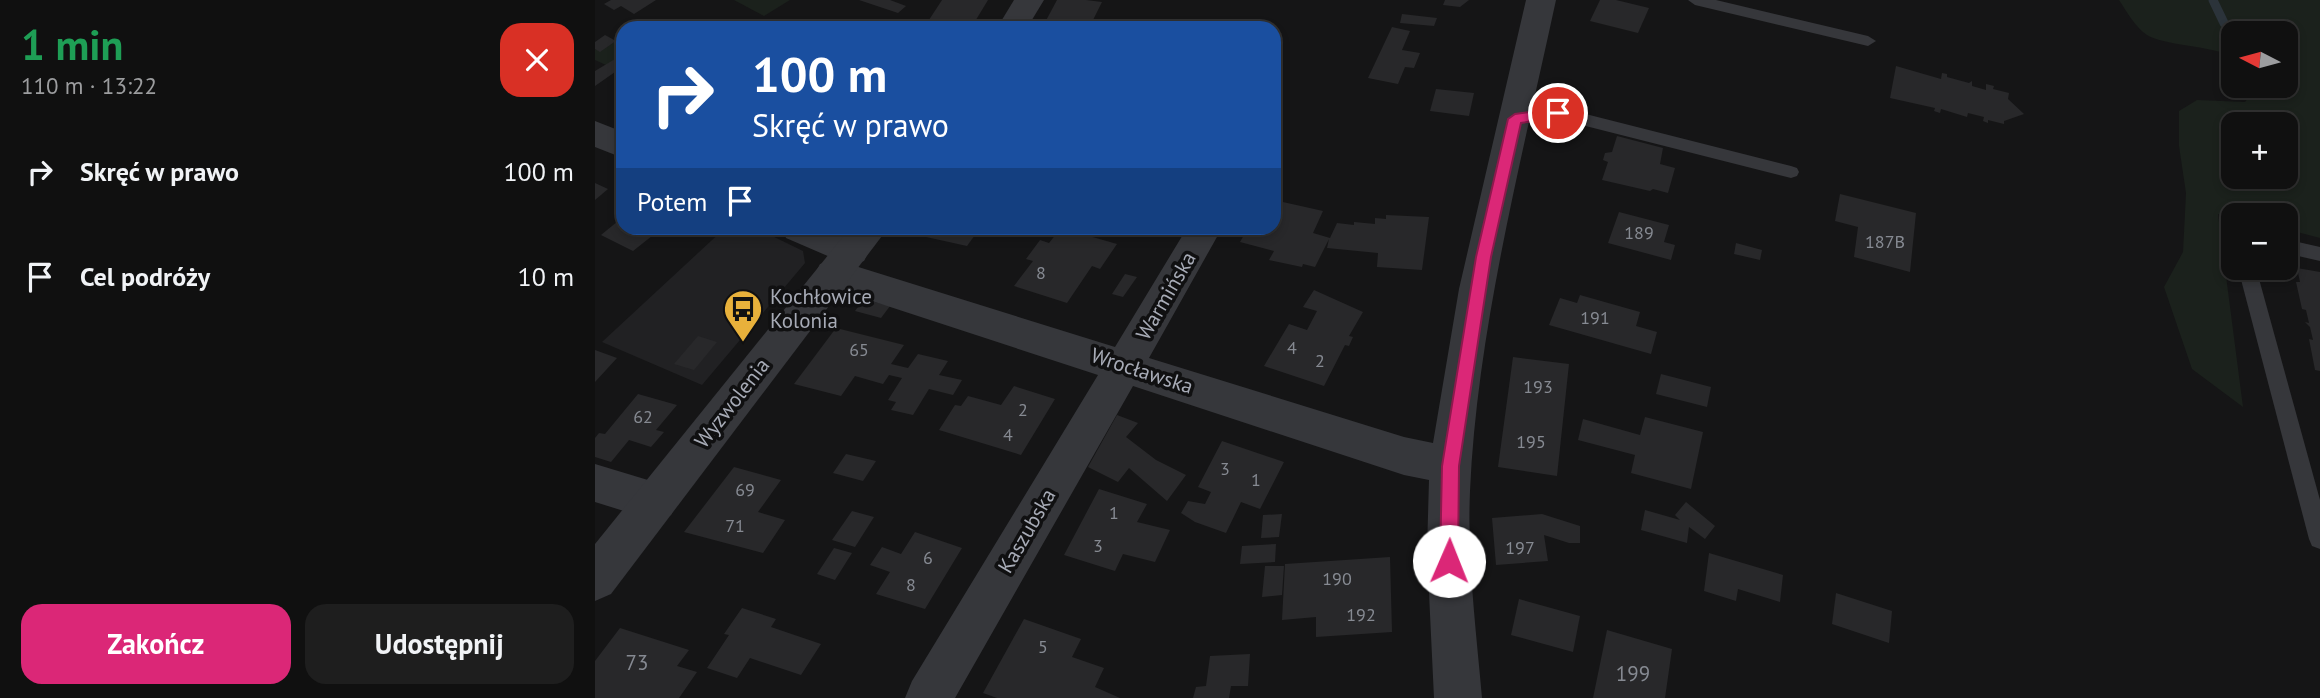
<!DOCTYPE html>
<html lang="pl">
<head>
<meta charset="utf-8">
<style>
	body { margin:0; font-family:"PT Sans",sans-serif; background:#1e1e1e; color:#f1f3f6; height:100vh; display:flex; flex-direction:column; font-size:26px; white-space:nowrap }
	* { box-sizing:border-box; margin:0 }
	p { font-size:23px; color:#9c9d9f }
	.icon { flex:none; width:38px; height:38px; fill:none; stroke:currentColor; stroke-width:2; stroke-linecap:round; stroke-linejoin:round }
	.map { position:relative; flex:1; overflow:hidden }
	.side { display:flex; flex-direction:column; background:#101010; width:595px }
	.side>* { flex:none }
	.hud { position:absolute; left:21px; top:21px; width:665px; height:214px; border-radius:21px; box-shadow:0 4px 10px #0003,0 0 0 2px #303030; background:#1a4fa0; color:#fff; overflow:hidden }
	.needle { width:46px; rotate:276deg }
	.tools { position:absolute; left:1626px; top:21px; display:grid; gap:14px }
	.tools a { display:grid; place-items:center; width:77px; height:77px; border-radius:14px; background:#101010; box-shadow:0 4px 10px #0003,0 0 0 2px #303030; font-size:35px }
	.pin { position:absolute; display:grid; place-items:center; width:60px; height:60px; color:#fff; margin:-30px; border:4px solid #fff; border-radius:50%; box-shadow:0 2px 7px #0007 }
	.me { position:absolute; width:77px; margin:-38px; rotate:1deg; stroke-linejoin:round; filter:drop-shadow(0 0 5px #0008) }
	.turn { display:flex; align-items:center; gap:24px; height:147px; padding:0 21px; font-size:32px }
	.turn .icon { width:91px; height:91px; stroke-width:2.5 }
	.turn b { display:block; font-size:49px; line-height:60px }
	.then { display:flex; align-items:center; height:66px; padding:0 21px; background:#0003; gap:14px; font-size:26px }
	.round { display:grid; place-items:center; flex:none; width:74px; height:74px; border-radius:21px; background:#1e1e1e }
	.summary { display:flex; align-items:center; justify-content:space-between; height:119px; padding:0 21px }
	h1 { font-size:42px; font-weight:700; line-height:52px; color:#1e9e55 }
	.primary-button { display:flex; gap:14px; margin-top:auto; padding:14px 21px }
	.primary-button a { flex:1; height:80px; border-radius:21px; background:#db2777; color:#fff; font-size:28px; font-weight:700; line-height:80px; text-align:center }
	.primary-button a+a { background:#1e1e1e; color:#f1f3f6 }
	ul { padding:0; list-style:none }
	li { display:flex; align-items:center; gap:21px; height:105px; padding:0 21px }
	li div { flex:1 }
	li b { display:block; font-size:26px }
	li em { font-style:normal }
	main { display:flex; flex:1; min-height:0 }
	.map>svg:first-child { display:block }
	.built { fill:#212123 }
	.green { fill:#1b211c; fill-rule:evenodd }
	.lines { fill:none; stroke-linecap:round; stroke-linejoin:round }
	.stream { stroke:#2b333a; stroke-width:9 }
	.building { fill:#28282a }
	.service { fill:#36373b; fill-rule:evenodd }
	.minor { fill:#36373b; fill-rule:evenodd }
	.tertiary { fill:#36373b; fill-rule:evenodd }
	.route { fill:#db2777; stroke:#8e194d; stroke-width:2 }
	.labels { text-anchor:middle; stroke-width:7; stroke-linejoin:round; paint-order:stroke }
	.number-label { font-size:18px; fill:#868a92 }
	.street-label { font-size:21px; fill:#a7abb6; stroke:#101011 }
	.poi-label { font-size:21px; fill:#a7abb6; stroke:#101011; text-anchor:start }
	.near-number-label { font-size:21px; fill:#868a92 }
</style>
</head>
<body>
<main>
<section class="side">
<div class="summary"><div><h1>1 min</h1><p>110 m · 13:22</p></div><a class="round" style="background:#d93025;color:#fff"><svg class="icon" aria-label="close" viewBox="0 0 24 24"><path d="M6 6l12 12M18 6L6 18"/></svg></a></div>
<ul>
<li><svg class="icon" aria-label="right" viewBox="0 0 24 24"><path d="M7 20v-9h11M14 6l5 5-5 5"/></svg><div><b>Skręć w prawo</b></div><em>100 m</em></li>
<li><svg class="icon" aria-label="arrive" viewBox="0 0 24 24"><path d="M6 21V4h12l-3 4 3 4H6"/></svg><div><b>Cel podróży</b></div><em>10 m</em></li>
</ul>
<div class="primary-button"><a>Zakończ</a><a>Udostępnij</a></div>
</section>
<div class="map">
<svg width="1725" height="698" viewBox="0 0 1725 698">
	<rect width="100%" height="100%" fill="#151516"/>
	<path class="built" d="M 130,228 L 161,228 L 208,251 L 210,263 L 107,385 L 7,342 Z"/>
	<g class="green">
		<path d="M 139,0 L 195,0 L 169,16 Z"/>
		<path d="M 1524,0 L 1725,0 L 1725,238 L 1691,229 L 1690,215 L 1638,217 L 1623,214 L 1648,407 L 1597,369 L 1569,287 L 1588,252 L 1591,193 L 1584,146 L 1584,111 L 1602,100 L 1650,102 L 1663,86 L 1690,86 L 1690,33 L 1638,33 L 1638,56 C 1615,46 1567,45 1552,35 C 1540,27 1532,12 1524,0 ZM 1690,124 L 1690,177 L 1638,177 L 1638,124 Z"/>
		<path d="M 21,41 L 28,45 L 28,63 L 11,65 L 0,60 L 0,49 L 6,51 Z"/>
	</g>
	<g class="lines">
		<path class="stream" d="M 1618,0 L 1629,23"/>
	</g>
	<g class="building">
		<path d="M 16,0 L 61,0 L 39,14 L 26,6 L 19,10 L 9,4 Z"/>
		<path d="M 264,0 L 295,0 L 311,6 L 303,13 Z"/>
		<path d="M 347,0 L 393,0 L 376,28 L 349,28 L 332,23 Z"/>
		<path d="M 462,0 L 491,0 L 507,2 L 494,28 L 447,28 Z"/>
		<path d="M 850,0 L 874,0 L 865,7 L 848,5 Z"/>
		<path d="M 1005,0 L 1021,0 L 1054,8 L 1043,33 L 995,21 Z"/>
		<path d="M 807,14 L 842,18 L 839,26 L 805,23 Z"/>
		<path d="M 797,27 L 815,31 L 807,50 L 825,53 L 819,68 L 810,67 L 803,84 L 773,78 Z"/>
		<path d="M 10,35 L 21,41 L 5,52 L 0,49 L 0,42 Z"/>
		<path d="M 20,59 L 28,63 L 28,76 L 20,72 L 0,86 L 0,71 Z"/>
		<path d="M 1301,66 L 1346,79 L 1347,73 L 1352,74 L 1352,77 L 1374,83 L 1377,81 L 1377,86 L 1391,90 L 1391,84 L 1399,86 L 1398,89 L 1414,93 L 1413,99 L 1429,114 L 1409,121 L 1409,124 L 1393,120 L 1393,123 L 1388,121 L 1389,117 L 1373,113 L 1372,117 L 1346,109 L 1345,113 L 1339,111 L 1340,108 L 1295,98 Z"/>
		<path d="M 841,89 L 879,93 L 874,116 L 835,111 Z"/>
		<path d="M 1022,136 L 1068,148 L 1065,164 L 1080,168 L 1073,193 L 1058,189 L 1055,191 L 1007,180 L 1013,162 L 1008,160 L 1010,153 L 1017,152 Z"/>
		<path d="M 0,183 L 13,189 L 0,200 Z"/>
		<path d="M 1245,194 L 1321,213 L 1315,272 L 1259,257 L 1263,227 L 1240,221 Z"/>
		<path d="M 679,200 L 728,211 L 718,233 L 735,238 L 742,223 L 759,225 L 759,222 L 780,224 L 780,218 L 791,219 L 791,215 L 834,217 L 827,270 L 782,267 L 783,253 L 732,248 L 734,239 L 720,267 L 708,264 L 707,267 L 674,260 L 679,251 L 645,242 L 653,228 L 679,228 Z"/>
		<path d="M 1024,212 L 1074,225 L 1069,242 L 1080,245 L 1076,260 L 1013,243 Z"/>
		<path d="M 28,217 L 28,228 L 67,228 L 38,251 L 6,235 Z"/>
		<path d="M 317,228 L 385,228 L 372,246 L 313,233 Z"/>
		<path d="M 466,228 L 522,244 L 505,269 L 497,266 L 472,303 L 419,286 L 438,261 L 431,259 L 445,240 L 454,243 Z"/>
		<path d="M 1141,243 L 1167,250 L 1165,260 L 1139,254 Z"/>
		<path d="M 1702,268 L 1725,272 L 1725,371 L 1720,370 L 1714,339 L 1718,340 L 1715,327 L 1710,322 L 1714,323 L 1711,310 L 1707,309 L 1701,282 L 1705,282 Z"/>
		<path d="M 530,274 L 542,277 L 528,297 L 517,294 Z"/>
		<path d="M 719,290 L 768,312 L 754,336 L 758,337 L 754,346 L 750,345 L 729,386 L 669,366 L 694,324 L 712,330 L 722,311 L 708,307 Z"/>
		<path d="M 985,295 L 1045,312 L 1041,326 L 1062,332 L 1056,354 L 954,325 L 965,298 L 982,303 Z"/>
		<path d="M 269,299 L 295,306 L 286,318 L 260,311 Z"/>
		<path d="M 241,328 L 309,345 L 296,364 L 313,368 L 323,354 L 353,361 L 344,375 L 367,380 L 358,395 L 334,389 L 318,415 L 296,410 L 301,402 L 293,400 L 307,378 L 294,375 L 288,384 L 260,376 L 246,396 L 199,384 Z"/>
		<path d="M 103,336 L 122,342 L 99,370 L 79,364 Z"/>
		<path d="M 0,350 L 22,358 L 0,382 Z"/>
		<path d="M 918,357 L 974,364 L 962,476 L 903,467 Z"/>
		<path d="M 1066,374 L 1116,387 L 1112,407 L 1061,394 Z"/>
		<path d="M 419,386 L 460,399 L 426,455 L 344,430 L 360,405 L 366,406 L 373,396 L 406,405 Z"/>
		<path d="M 43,394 L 82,405 L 61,430 L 69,432 L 56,447 L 34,440 L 16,462 L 0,457 L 0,438 L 4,433 L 10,434 Z"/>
		<path d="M 522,415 L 543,423 L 531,437 L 561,460 L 591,475 L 572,501 L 534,468 L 523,482 L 493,467 Z"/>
		<path d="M 1050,417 L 1108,432 L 1096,489 L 1036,473 L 1040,455 L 983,440 L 988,419 L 1045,435 Z"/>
		<path d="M 627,441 L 689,462 L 665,509 L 646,502 L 631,533 L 600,522 L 586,513 L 593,501 L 610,504 L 616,492 L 603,487 Z"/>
		<path d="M 251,454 L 281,461 L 268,481 L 238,473 Z"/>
		<path d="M 139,467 L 186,480 L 163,512 L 190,520 L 168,553 L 89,532 Z"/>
		<path d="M 504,489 L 552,504 L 542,522 L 575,530 L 560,562 L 528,554 L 520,571 L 469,555 Z"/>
		<path d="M 1091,502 L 1120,526 L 1110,539 L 1094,527 L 1092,543 L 1046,530 L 1050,510 L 1085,520 L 1080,515 Z"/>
		<path d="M 257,511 L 279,517 L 260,547 L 237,540 Z"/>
		<path d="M 687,514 L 684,537 L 666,538 L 668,515 Z"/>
		<path d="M 947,514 L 985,526 L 985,543 L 974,543 L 949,535 L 953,561 L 901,565 L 897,518 Z"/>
		<path d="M 320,532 L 367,548 L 330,609 L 281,594 L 295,572 L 275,565 L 287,547 L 306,554 Z"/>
		<path d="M 681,544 L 680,562 L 645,564 L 647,546 Z"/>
		<path d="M 239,548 L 257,553 L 240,580 L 222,574 Z"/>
		<path d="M 1114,553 L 1188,575 L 1185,602 L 1143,589 L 1141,601 L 1109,591 Z"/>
		<path d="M 795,557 L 797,632 L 721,637 L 721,617 L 687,620 L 690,564 Z"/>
		<path d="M 670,566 L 689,566 L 687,595 L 667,597 Z"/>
		<path d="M 1241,593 L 1297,611 L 1294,643 L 1237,624 Z"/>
		<path d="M 924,599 L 985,616 L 978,652 L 916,635 Z"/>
		<path d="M 147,608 L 181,619 L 176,627 L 226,644 L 206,675 L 155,658 L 142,678 L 112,668 L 134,635 L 129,634 Z"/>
		<path d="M 429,619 L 486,639 L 477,657 L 509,668 L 500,687 L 525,698 L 402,698 L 388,693 Z"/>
		<path d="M 25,628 L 94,650 L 82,666 L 102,672 L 84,698 L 0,698 L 0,661 Z"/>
		<path d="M 1012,630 L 1077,649 L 1070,698 L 998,698 Z"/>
		<path d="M 655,654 L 653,686 L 636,686 L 634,698 L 598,698 L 601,687 L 611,686 L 615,656 Z"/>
	</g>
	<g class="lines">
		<g class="service">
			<path d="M 1093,0 L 1121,0 L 1273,36 L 1281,41 L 1273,46 L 1100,5 Z"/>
			<path d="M 963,107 L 1196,166 L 1202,168 L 1204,172 L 1202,176 L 1196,178 L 963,119 L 920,125 L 912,119 L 920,113 Z"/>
			<path d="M 1690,239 L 1725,247 L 1725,261 L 1690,253 Z"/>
			<path d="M 1643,268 L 1661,268 L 1725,500 L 1725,549 L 1717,546 L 1714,539 Z"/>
		</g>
		<g class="minor">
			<path d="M 931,0 L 961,0 C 927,158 882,330 875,491 C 872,560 881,629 887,698 L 839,698 L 832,551 L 834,480 L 809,475 L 538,386 L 360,698 L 310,698 L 317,681 L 503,375 L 225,284 L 220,274 L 225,264 L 242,260 L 191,238 L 187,228 C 215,228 259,222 274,251 L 269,261 L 257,265 L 520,347 L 592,228 L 627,228 L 554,358 L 809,437 L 838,443 L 864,289 Z"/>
			<path d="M 0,121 L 28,132 L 28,158 L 0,147 Z"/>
			<path d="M 0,464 L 76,487 L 82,501 L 76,515 L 61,521 L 0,502 Z"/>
		</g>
		<g class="tertiary">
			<path d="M 419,0 L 449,0 L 432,28 L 402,28 Z"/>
			<path d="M 255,228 L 293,228 L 16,594 L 0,601 L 0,544 Z"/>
		</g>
	</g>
	<path class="route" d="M 963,108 L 970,113 L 968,116 L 926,123 L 896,257 L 864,466 L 863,561 L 861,567 L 854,570 L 848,567 L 845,561 L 847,466 L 881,257 L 913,119 L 920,114 Z"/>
	<defs>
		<g id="bus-pin" transform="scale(2.0125)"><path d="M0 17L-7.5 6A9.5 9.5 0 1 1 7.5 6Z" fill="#e8b13b" stroke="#101011"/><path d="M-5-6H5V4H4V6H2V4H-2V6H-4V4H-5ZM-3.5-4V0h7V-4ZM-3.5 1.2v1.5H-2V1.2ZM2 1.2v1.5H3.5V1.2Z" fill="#111"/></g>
	</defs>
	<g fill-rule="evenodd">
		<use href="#bus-pin" x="148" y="309"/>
	</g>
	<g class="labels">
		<g class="number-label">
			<text x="1044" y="239">189</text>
			<text x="1290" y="248">187B</text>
			<text x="446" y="279">8</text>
			<text x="1000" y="324">191</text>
			<text x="697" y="354">4</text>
			<text x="264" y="356">65</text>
			<text x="725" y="367">2</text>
			<text x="943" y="393">193</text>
			<text x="428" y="416">2</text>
			<text x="48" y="423">62</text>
			<text x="413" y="441">4</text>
			<text x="936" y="448">195</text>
			<text x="630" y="475">3</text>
			<text x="661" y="486">1</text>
			<text x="150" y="496">69</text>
			<text x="519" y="519">1</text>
			<text x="140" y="532">71</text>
			<text x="503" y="552">3</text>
			<text x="925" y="554">197</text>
			<text x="333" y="564">6</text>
			<text x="742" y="585">190</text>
			<text x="316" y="591">8</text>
			<text x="766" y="621">192</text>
			<text x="448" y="653">5</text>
		</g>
		<g class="street-label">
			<text transform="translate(571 296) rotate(-60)" y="7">Warmińska</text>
			<text transform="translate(547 371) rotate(18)" y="7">Wrocławska</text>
			<text transform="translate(137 403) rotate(-52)" y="7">Wyzwolenia</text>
			<text transform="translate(432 531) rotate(-60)" y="7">Kaszubska</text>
		</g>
		<g class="poi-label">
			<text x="175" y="304">Kochłowice<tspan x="175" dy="24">Kolonia</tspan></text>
		</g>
		<g class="near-number-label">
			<text x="42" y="670">73</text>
			<text x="1038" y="681">199</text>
		</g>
	</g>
</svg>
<div class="tools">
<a><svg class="needle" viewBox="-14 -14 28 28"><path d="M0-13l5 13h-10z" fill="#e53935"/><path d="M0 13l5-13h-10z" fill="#9c9d9f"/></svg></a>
<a>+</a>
<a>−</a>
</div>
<div class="pin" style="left:963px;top:113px;background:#d93025"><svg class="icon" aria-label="arrive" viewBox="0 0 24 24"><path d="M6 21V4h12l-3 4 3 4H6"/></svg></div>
<svg class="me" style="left:854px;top:561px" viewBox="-20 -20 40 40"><circle r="19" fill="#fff"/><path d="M0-13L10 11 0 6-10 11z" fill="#db2777"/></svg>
<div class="hud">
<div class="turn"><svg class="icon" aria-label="right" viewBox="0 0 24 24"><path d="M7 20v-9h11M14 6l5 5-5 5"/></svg><div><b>100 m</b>Skręć w prawo</div></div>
<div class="then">Potem<svg class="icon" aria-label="arrive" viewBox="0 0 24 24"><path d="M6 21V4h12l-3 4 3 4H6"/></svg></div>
</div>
</div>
</main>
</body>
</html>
